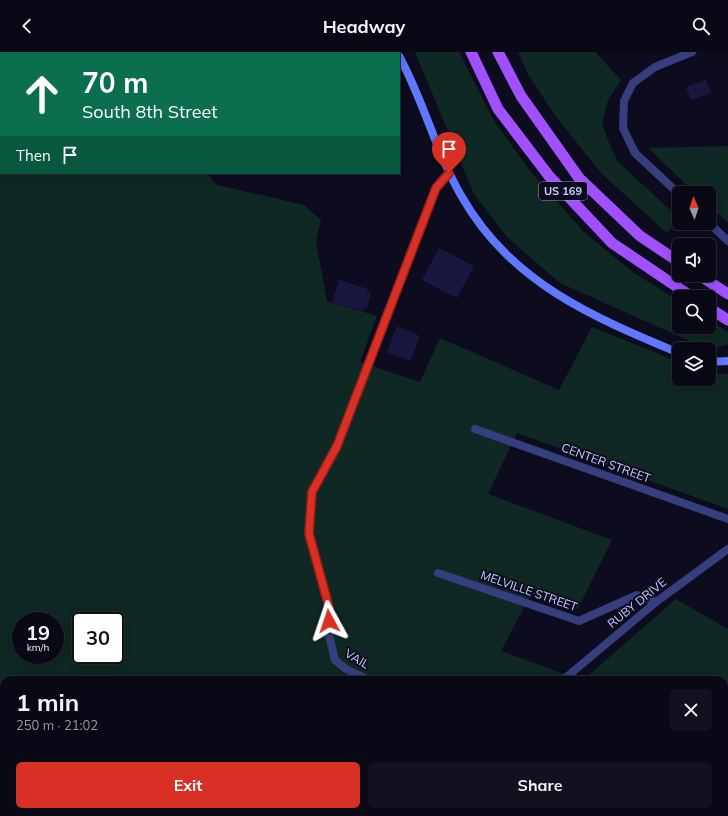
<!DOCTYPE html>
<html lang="en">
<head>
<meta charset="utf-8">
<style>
	body { margin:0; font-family:Mulish,sans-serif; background:#12121f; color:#f1f3f6; height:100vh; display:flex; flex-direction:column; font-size:15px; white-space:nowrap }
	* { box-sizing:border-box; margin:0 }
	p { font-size:13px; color:#999aa1 }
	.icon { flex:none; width:22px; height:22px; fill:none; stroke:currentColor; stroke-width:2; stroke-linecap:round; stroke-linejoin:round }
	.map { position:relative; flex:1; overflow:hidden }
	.drawer { position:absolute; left:0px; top:624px; width:728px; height:140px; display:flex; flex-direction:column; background:#090916; border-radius:12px 12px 0 0; box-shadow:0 2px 10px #0003,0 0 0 1px #292a35 }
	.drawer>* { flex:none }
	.guide { position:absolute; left:0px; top:0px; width:400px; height:122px; box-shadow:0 2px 10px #0003,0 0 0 1px #292a35; background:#0b6e4f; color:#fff; overflow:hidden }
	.needle { width:26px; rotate:357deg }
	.buttons { position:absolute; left:672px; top:134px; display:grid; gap:8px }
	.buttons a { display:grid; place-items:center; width:44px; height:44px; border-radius:6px; background:#090916; box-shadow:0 2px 10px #0003,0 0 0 1px #292a35; font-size:20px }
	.speed { position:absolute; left:12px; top:560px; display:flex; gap:8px; font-size:20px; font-weight:700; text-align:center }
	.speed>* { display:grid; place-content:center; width:52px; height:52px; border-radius:50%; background:#090916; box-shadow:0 2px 10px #0003,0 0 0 1px #292a35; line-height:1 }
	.speed small { font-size:10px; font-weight:400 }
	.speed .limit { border:2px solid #111; border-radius:6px; background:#fff; color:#111 }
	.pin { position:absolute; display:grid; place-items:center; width:34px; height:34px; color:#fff; margin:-41px -17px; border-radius:50% 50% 50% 0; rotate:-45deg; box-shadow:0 0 4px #0007 }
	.pin .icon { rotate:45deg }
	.me { position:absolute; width:44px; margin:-22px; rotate:355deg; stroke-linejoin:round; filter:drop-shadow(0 0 3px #0008) }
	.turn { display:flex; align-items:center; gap:14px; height:84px; padding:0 16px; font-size:18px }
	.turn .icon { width:52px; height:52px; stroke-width:2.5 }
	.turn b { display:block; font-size:28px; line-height:34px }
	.then { display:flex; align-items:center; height:38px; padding:0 16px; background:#0003; gap:8px; font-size:15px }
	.round { display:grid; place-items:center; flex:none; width:42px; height:42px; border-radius:6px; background:#12121f }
	.summary { display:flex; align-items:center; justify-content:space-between; height:68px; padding:0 16px }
	h1 { font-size:24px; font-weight:700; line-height:30px }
	.button { display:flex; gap:8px; margin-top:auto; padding:8px 16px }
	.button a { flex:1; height:46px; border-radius:6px; background:#d93025; color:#fff; font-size:16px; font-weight:700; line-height:46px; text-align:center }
	.button a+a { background:#12121f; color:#f1f3f6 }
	header { display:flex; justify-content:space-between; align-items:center; height:52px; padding:0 16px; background:#090916; font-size:18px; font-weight:700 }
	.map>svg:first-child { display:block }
	.green { fill:#0f2823; fill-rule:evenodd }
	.building { fill:#191740 }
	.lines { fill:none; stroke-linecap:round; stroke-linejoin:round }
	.minor { stroke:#363f7e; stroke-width:8 }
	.secondary { stroke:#6077ff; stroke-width:8 }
	.primary { stroke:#a050ff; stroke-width:11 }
	.rail-casing { stroke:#00f4e3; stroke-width:4.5 }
	.rail { stroke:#0c0c1e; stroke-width:3; stroke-dasharray:9; stroke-linecap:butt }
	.route-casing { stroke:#8d1f18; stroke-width:10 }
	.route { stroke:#d93025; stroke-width:7 }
	.labels { text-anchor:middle; stroke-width:4; stroke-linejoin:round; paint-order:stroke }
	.shield { fill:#0c0c1e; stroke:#9092bc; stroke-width:1 }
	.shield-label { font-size:11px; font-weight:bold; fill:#c9ccff }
	.street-label { font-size:12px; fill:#c9ccff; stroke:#0c0c1e }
</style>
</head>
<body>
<header><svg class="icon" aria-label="back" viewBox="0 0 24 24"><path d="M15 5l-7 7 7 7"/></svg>Headway<svg class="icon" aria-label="search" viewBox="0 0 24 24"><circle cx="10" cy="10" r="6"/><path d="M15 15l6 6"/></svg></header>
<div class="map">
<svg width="728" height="764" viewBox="0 0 728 764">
	<rect width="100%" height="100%" fill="#0c0c1e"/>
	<g class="green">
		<path d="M 415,0 L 459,0 L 494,69 L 531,120 L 584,180 L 634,221 L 679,249 L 679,275 L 709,275 L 709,268 L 728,280 L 728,292 L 719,295 L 703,295 L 560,231 L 507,185 L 474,142 Z"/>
		<path d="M 518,0 L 595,0 L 621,28 L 608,48 L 602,71 L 609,91 L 618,110 L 679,166 L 667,181 L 601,121 L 554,62 L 528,22 Z"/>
		<path d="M 728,94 L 728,170 L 709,155 L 709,141 L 695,141 L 648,96 Z"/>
		<path d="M 6,121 L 207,121 L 217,133 L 304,153 L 321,168 L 316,190 L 327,249 L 377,264 L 360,310 L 420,330 L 440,286 L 559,338 L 592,275 L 679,310 L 679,327 L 709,327 L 709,321 L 728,322 L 728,457 L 517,381 L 488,442 L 612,488 L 578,557 L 530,544 L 501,599 L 581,628 L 4,628 L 4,760 L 175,760 L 174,764 L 0,764 L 0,122 ZM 21,569 L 55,569 L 55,603 L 21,603 ZM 81,569 L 115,569 L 115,603 L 81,603 Z"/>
		<path d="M 676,547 L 728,577 L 728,685 L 724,682 L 724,628 L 583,628 Z"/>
		<path d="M 228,760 L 276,760 L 271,764 L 234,764 Z"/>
		<path d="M 367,760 L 516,760 L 511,764 L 371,764 Z"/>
	</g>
	<g class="building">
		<path d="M 706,28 L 711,41 L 691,48 L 686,35 Z"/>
		<path d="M 439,196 L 474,214 L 457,246 L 422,228 Z"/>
		<path d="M 339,228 L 368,237 L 367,240 L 371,241 L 367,256 L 364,255 L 363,259 L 332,250 Z"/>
		<path d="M 397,274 L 420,284 L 410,309 L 387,300 Z"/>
	</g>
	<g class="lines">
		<g class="minor">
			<path d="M 679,142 L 635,101 L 623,76 L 624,49 L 633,31 L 655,15 L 692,0"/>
			<path d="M 709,171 L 728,189"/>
			<path d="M 475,377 L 728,467"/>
			<path d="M 438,521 L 579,569 L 637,543 L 656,550"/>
			<path d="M 369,628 L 346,617 L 335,608 L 329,583 L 329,555 L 309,482 L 312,440 L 337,394 L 436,136 L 449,121"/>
			<path d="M 563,628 L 656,550 L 728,497"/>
			<path d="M 163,764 L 164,760"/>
			<path d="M 402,764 L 407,760"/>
			<path d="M 624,764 L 628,760"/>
		</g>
		<g class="secondary">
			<path d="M 283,1 L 286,0"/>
			<path d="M 399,4 C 424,49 436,101 462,145 C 511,231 593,265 679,301"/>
			<path d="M 0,95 L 1,95"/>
			<path d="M 709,310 L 728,309"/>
		</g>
		<g class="primary">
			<path d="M 471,0 L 498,57 L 549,124 L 612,191 L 692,245"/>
			<path d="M 498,0 L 521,44 L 579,126 L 640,184 L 679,210"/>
			<path d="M 699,223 L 728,242"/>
			<path d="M 709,256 L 728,268"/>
		</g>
		<g class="rail-casing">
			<g id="rail">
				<path d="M 90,1 L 93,0"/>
				<path d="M 119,1 L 122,0"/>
				<path d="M 147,1 L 150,0"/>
				<path d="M 193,1 L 196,0"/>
				<path d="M 221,1 L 223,0"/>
				<path d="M 0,31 L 1,30"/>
				<path d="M 0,39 L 1,39"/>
				<path d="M 0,48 L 1,48"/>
				<path d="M 0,63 L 1,63"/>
				<path d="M 0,72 L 1,72"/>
			</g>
		</g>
		<use href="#rail" class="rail"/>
	</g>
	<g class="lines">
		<g class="route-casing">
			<path id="route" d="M 329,569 L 329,555 L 309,482 L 312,440 L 337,394 L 436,136 L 449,121"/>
		</g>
		<use href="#route" class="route"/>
	</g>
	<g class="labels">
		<rect class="shield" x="539" y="130" width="48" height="18" rx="3"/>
		<g class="shield-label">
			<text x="563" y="143">US 169</text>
		</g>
		<g class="street-label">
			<text transform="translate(606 411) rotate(20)" y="4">CENTER STREET</text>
			<text transform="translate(529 539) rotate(19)" y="4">MELVILLE STREET</text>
			<text transform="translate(637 551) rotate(-39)" y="4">RUBY DRIVE</text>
			<text transform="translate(357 607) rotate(31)" y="4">VAIL</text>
		</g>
	</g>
</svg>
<div class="buttons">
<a><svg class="needle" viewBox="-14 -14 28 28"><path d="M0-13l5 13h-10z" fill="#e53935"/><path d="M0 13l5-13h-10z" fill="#999aa1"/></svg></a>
<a><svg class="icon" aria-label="sound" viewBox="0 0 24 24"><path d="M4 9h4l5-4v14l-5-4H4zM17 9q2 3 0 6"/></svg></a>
<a><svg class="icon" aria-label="search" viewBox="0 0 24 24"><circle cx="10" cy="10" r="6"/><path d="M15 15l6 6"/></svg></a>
<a><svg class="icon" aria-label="layers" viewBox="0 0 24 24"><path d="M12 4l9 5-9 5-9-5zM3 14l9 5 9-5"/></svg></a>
</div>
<div class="speed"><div>19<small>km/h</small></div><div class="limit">30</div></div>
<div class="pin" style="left:449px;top:121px;background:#d93025"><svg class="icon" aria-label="arrive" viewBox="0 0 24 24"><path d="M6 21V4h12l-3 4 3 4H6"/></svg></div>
<svg class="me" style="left:329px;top:569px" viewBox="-20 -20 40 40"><path d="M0-17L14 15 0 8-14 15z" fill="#d93025" stroke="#fff" stroke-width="4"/></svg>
<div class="guide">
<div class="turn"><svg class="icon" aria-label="ahead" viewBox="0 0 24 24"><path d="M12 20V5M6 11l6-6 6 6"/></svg><div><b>70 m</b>South 8th Street</div></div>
<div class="then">Then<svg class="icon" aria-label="arrive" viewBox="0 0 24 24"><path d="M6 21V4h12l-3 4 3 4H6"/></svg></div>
</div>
<section class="drawer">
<div class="summary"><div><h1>1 min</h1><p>250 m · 21:02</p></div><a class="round"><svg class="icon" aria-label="close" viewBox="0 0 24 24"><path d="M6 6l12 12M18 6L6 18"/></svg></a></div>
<div class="button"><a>Exit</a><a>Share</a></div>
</section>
</div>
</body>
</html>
